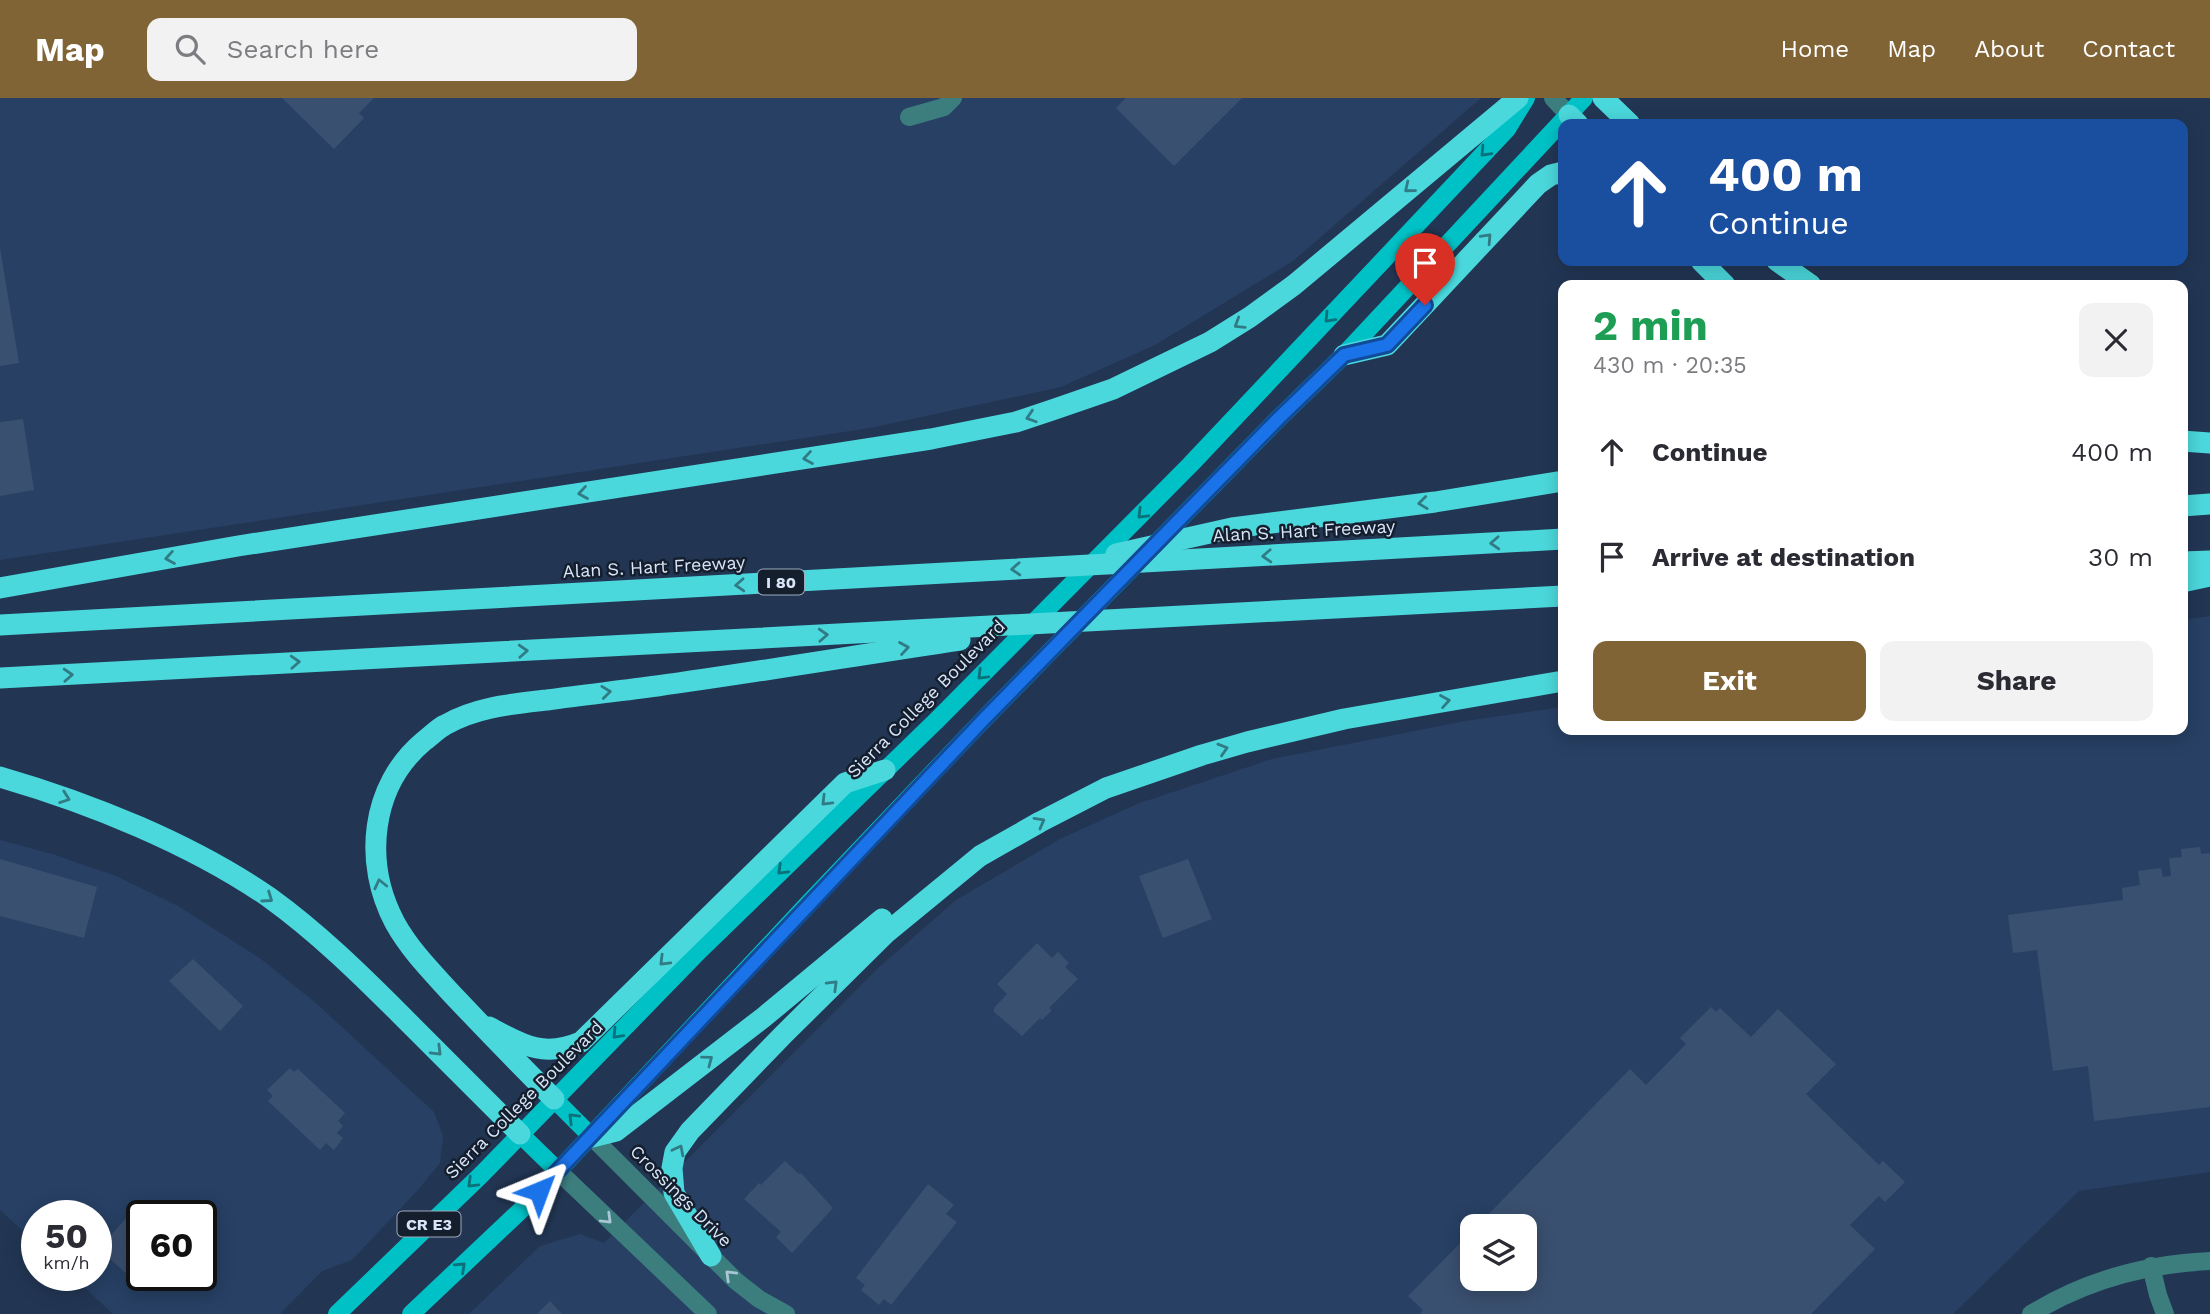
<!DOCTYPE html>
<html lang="en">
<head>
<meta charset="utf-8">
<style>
	body { margin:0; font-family:"Work Sans",sans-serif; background:#f2f2f3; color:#2b2b33; height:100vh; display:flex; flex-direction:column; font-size:26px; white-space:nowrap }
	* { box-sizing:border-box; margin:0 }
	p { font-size:23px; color:#7c7c81 }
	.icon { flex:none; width:38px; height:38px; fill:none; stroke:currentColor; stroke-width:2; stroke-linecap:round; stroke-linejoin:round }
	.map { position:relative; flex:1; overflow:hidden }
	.sheet { position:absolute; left:1558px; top:182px; width:630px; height:455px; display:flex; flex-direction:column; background:#fff; border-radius:14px; box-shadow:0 4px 18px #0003 }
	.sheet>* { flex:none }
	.banner { position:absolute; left:1558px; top:21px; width:630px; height:147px; border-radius:14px; box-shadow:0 4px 18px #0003; background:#1a4fa0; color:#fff; overflow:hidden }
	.buttons { position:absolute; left:1460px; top:1116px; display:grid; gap:14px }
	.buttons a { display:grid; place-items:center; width:77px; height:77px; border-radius:14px; background:#fff; box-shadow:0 4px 18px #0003; font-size:35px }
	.speed { position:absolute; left:21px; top:1102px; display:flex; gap:14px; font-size:35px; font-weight:700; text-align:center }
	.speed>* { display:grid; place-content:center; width:91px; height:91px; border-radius:50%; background:#fff; box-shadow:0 4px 18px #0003; line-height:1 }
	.speed small { font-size:18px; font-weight:400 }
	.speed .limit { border:4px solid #111; border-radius:10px; background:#fff; color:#111 }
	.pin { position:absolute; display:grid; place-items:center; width:60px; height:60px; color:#fff; margin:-72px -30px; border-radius:50% 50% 50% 0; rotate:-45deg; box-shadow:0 0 7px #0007 }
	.pin .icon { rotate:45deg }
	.me { position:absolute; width:77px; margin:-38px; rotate:44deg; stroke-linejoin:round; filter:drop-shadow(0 0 5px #0008) }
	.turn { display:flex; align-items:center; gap:24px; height:147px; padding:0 35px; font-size:32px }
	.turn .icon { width:91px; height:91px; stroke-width:2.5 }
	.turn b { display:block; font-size:49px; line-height:60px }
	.round { display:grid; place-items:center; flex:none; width:74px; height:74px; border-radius:14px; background:#f2f2f3 }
	.head { display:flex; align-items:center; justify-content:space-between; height:119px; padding:0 35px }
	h1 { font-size:42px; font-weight:700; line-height:52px; color:#1e9e55 }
	.action { display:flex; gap:14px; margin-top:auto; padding:14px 35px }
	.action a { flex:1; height:80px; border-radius:14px; background:#816436; color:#fff; font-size:28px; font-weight:700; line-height:80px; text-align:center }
	.action a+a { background:#f2f2f3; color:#2b2b33 }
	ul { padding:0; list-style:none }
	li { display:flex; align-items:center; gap:21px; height:105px; padding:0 35px }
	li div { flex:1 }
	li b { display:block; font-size:26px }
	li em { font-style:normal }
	header { display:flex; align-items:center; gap:42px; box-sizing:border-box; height:98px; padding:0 35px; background:#816436; color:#fff }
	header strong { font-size:33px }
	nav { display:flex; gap:38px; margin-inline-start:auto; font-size:24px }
	.search { width:490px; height:63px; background:#f2f2f3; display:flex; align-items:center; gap:18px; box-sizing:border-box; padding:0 24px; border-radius:14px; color:#7c7c81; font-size:26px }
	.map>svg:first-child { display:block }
	.built { fill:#274064; fill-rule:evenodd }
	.building { fill:#3a5070 }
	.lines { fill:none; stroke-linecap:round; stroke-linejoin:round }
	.minor { stroke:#3c7d7e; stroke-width:18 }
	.major { stroke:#00c2c6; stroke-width:18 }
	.highway { stroke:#4bd8dc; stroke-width:21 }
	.oneway { stroke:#0a7079 }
	.oneway2 { stroke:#307b84 }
	.oneway3 { stroke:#a9c6d4 }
	.route-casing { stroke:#114b97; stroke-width:18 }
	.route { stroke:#1a73e8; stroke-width:12 }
	.labels { text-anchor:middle; stroke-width:5; stroke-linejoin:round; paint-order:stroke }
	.shield { fill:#141e2c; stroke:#9da9bc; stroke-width:2 }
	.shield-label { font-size:16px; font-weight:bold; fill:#d8e5f9 }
	.street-label { font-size:18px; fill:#d8e5f9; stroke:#141e2c }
</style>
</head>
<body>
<header>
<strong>Map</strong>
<div class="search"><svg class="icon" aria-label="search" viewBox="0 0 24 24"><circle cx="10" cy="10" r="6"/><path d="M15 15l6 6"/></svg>Search here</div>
<nav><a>Home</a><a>Map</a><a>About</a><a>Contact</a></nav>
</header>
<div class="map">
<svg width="2210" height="1216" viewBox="0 0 2210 1216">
	<rect width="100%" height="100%" fill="#223654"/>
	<g class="built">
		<path d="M 0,0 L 1481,0 L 1293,163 L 1155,247 L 1061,289 L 870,330 L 0,462 Z"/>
		<path d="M 2210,518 L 2210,1074 L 2079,1093 L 1953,1216 L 469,1216 L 540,1148 L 580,1136 L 604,1145 L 876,872 L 956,802 L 1060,741 L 1137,706 L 1272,661 L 1465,623 L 1563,609 L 1563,632 L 2182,632 L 2182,522 ZM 1472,1129 L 1524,1129 L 1524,1181 L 1472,1181 Z"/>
		<path d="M 0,742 L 52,756 L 116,778 L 178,808 L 261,861 L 316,905 L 434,1014 L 443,1038 L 440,1065 L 417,1093 L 352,1162 L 322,1173 L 280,1216 L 113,1216 L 72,1178 L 96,1178 L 96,1118 L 37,1118 L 37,1146 L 0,1112 ZM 142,1118 L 201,1118 L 201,1178 L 142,1178 Z"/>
	</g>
	<g class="building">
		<path d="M 282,0 L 374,0 L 359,15 L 364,20 L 334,51 Z"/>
		<path d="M 1126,0 L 1242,0 L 1174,68 L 1116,10 Z"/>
		<path d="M 0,150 L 19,265 L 0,268 Z"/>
		<path d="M 23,321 L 34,392 L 0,398 L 0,324 Z"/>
		<path d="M 2200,749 L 2201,756 L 2210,755 L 2210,1009 L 2094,1023 L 2088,968 L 2053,973 L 2037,852 L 2013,855 L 2008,817 L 2123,802 L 2122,790 L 2140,787 L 2138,773 L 2161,770 L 2163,779 L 2171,778 L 2169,760 L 2182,759 L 2181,751 Z"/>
		<path d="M 0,761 L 97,789 L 84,840 L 0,818 Z"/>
		<path d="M 1188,761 L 1212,821 L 1163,840 L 1139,778 Z"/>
		<path d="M 1037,845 L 1052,860 L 1058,854 L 1069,865 L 1065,869 L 1078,881 L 1049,910 L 1052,912 L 1042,922 L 1040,920 L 1022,938 L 994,914 L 994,910 L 1007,896 L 997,886 Z"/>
		<path d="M 193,861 L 243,908 L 220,933 L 169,883 Z"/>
		<path d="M 1711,909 L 1716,914 L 1720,910 L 1751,939 L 1778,911 L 1836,966 L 1806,996 L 1879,1067 L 1883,1063 L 1905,1084 L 1885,1104 L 1879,1098 L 1850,1127 L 1875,1151 L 1811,1216 L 1420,1216 L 1423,1212 L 1408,1198 L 1472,1133 L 1472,1181 L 1524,1181 L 1524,1129 L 1476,1129 L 1630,971 L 1646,987 L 1686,946 L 1680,940 Z"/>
		<path d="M 290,970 L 294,974 L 298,971 L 345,1015 L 338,1023 L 343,1028 L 337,1035 L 343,1040 L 334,1052 L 326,1045 L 320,1052 L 268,1003 L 273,998 L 267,992 Z"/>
		<path d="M 785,1063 L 799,1076 L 801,1075 L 833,1110 L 792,1155 L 776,1139 L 781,1134 L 744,1101 L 759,1085 L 761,1087 Z"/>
		<path d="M 928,1086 L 954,1107 L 946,1116 L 957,1124 L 891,1207 L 884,1201 L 879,1207 L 861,1192 L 865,1187 L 856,1180 Z"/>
		<path d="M 134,1111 L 142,1119 L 142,1163 L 129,1178 L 99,1151 Z"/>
		<path d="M 550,1203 L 562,1216 L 537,1216 Z"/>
	</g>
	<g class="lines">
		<g class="minor">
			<path d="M 1553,0 L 1569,17"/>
			<path d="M 909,19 L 944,9 L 953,0"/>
			<path d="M 592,1039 L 736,1183 L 759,1201 L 786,1216"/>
			<path d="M 558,1073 L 708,1216"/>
			<path d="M 2151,1168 L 2158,1197 L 2165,1216"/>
			<path d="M 2031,1216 C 2086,1182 2146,1166 2210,1163"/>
		</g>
		<g class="major">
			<path d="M 554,1001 L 592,1039"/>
			<path d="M 520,1036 L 558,1073"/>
			<path d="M 337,1216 L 482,1076 L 699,853 L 937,622 L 1190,367 L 1507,31 L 1526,0"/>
			<path d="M 411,1216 L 520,1113 L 558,1073 L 804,810 L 985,620 L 1279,320 L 1344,257 L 1584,0"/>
		</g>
		<g class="highway">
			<path d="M 1603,0 L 1630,26"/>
			<path d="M 1569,17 L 1578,26"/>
			<path d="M 1701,163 L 1725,187"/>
			<path d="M 1777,163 L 1811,187"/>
			<path d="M 1344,257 L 1387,247 L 1538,86 L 1551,77 L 1563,74"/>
			<path d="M 2182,343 L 2210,345"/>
			<path d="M 2182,408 L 2210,406"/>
			<path d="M 1116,456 L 1232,430 L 1435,404 L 1563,383"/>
			<path d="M 2182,464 L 2210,463"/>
			<path d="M 2182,484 L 2210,478"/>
			<path d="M 0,490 L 238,448 L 931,341 L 1016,324 L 1055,311 L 1113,291 L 1210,244 L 1250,219 L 1294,187 L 1518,0"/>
			<path d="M 0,527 L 1563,441"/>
			<path d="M 0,580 L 1563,498"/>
			<path d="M 0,679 C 90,705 192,746 270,800 C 317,834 359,875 400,916 C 440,956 480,996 520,1036"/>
			<path d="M 489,929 C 523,947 543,960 581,944 L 845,685 L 885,672"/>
			<path d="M 554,1001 C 519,966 485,931 451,895 C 431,873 410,852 395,825 C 363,765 370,688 424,643 C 431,638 437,631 445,627 C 476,609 512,606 547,602 C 583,597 620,593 657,588 C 758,574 859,557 960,542"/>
			<path d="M 592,1039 L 616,1033 L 764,919 L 882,821"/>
			<path d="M 711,1158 L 674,1095 L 672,1070 L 675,1054 L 690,1033 L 783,937 L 885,836 L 980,758 L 1040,724 L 1106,690 L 1202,657 L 1247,644 L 1344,621 L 1563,583"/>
		</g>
	</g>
	<defs><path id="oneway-chevron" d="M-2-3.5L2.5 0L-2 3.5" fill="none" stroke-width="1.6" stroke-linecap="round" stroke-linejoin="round" transform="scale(1.75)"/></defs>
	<g class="oneway">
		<use href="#oneway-chevron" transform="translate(1485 54) rotate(133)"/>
		<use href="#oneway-chevron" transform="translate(1329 220) rotate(134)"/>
		<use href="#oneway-chevron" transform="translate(1142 416) rotate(135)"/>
		<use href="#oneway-chevron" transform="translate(982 577) rotate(135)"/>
		<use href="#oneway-chevron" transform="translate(782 772) rotate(136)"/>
		<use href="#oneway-chevron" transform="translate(617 936) rotate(134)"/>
		<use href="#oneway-chevron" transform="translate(573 1020) rotate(-135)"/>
		<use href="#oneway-chevron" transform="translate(472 1085) rotate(136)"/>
		<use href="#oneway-chevron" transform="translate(461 1169) rotate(-43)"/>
	</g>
	<g class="oneway2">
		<use href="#oneway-chevron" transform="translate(1409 90) rotate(141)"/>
		<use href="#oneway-chevron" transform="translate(1487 140) rotate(-47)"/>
		<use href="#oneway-chevron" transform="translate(1239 226) rotate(148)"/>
		<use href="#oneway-chevron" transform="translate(1031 319) rotate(162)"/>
		<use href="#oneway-chevron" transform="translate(808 360) rotate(171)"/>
		<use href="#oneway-chevron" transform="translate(583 395) rotate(171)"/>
		<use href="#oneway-chevron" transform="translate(1423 405) rotate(173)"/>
		<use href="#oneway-chevron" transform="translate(1495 445) rotate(177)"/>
		<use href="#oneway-chevron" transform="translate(1267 458) rotate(177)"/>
		<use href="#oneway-chevron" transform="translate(170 460) rotate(170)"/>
		<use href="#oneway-chevron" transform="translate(1016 471) rotate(177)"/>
		<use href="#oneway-chevron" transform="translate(740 487) rotate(177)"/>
		<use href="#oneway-chevron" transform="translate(823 537) rotate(-3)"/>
		<use href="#oneway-chevron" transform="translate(904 550) rotate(-9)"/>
		<use href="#oneway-chevron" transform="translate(523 553) rotate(-3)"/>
		<use href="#oneway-chevron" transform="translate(295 564) rotate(-3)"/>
		<use href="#oneway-chevron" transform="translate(68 577) rotate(-3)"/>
		<use href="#oneway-chevron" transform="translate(606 594) rotate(-7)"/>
		<use href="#oneway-chevron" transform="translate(1445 603) rotate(-10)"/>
		<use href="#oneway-chevron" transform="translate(1223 651) rotate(-17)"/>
		<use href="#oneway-chevron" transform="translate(65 700) rotate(20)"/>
		<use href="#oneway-chevron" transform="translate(826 703) rotate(135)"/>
		<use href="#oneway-chevron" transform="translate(1040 724) rotate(-29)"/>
		<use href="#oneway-chevron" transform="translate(380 786) rotate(-103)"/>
		<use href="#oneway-chevron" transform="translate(268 800) rotate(35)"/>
		<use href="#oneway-chevron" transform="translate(664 863) rotate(135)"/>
		<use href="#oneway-chevron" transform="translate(833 887) rotate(-45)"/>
		<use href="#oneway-chevron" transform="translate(437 953) rotate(45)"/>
		<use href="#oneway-chevron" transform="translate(708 962) rotate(-37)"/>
		<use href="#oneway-chevron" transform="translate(679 1052) rotate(-63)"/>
	</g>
	<g class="oneway3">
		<use href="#oneway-chevron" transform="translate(607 1121) rotate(44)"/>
		<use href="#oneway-chevron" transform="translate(730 1177) rotate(-136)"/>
	</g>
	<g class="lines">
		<g class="route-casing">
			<path id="route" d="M 539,1093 L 985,620 L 1279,320 L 1344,257 L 1387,247 L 1425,207"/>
		</g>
		<use href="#route" class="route"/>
	</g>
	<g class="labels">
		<g class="shield">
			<rect x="758" y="471.5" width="46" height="25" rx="5"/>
			<rect x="397.5" y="1113.5" width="63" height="25" rx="5"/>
		</g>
		<g class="shield-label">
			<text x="781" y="490">I 80</text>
			<text x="429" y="1132">CR E3</text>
		</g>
		<g class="street-label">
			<text transform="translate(1304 433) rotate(-3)" y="6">Alan S. Hart Freeway</text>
			<text transform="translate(654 469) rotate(-3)" y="6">Alan S. Hart Freeway</text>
			<text transform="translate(926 601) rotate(-45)" y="6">Sierra College Boulevard</text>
			<text transform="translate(524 1002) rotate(-45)" y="6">Sierra College Boulevard</text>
			<text transform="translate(681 1098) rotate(45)" y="6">Crossings Drive</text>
		</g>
	</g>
</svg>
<div class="buttons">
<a><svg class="icon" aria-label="layers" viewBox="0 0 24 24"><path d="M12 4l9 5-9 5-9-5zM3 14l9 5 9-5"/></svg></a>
</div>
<div class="speed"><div>50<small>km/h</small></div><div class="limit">60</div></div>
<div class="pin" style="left:1425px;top:207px;background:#d93025"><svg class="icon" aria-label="arrive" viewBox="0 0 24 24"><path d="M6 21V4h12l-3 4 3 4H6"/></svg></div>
<svg class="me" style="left:539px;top:1093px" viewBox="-20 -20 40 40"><path d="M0-17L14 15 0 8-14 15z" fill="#1a73e8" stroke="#fff" stroke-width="4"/></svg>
<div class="banner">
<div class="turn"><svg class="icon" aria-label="ahead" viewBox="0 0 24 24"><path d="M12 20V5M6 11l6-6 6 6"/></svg><div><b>400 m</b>Continue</div></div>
</div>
<section class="sheet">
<div class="head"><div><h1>2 min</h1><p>430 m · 20:35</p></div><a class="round"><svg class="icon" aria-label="close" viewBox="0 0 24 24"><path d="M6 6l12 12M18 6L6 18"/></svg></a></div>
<ul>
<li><svg class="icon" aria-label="ahead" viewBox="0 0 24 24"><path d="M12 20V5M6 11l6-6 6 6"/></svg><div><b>Continue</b></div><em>400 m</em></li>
<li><svg class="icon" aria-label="arrive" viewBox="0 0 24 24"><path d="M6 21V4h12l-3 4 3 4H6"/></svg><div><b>Arrive at destination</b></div><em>30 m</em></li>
</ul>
<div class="action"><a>Exit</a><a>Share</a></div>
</section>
</div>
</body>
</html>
